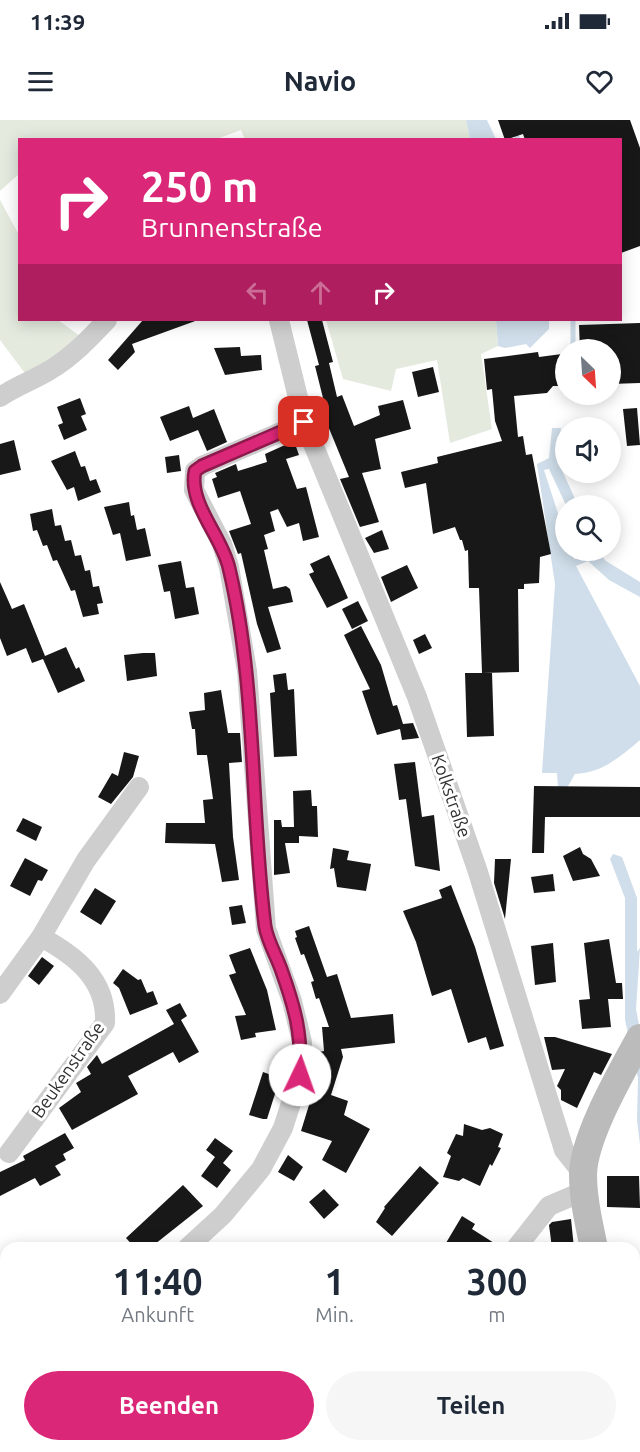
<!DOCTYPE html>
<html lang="de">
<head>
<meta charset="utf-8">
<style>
	body { margin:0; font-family:Ubuntu,sans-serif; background:#f6f6f7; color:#1f2937; height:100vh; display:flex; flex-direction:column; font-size:22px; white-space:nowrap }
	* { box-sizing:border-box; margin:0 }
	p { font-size:20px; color:#747a83 }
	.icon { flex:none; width:33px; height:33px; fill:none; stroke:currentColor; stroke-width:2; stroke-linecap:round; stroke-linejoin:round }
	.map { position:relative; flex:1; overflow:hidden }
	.panel { position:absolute; left:0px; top:1122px; width:640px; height:210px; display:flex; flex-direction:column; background:#fff; border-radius:18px 18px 0 0; box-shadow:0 3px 15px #0003 }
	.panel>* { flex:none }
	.hud { position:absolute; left:18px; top:18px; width:604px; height:183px; border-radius:0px; box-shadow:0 3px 15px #0003; background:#db2777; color:#fff; overflow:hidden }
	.needle { width:39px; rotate:155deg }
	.fabs { position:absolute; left:555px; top:219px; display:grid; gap:12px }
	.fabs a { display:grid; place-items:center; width:66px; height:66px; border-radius:50%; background:#fff; box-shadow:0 3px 15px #0003; font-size:30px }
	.pin { position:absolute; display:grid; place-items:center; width:51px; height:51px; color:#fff; margin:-26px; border-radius:12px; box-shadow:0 3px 9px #0006 }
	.me { position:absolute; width:66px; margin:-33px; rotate:3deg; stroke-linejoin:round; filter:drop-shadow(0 0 4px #0008) }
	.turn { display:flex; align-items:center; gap:21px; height:126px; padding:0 24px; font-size:27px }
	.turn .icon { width:78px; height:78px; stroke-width:2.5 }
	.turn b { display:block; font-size:42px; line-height:51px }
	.lanes { display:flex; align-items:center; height:57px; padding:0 24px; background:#0003; justify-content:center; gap:30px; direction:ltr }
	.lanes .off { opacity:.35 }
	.eta { display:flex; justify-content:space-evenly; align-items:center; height:102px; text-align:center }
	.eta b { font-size:36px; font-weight:700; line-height:42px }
	.button { display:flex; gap:12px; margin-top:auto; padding:12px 24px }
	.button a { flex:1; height:69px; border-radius:36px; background:#db2777; color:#fff; font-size:24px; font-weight:700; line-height:69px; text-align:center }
	.button a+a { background:#f6f6f7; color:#1f2937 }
	.status { display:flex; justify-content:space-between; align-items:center; height:42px; padding:0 30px; background:#fff; direction:ltr }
	.status svg { height:16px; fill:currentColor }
	header { display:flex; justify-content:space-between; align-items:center; height:78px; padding:0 24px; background:#fff; font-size:27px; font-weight:700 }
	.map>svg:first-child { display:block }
	.green { fill:#e4eade }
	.water { fill:#cfdeea }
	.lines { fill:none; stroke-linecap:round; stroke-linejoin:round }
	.stream { stroke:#cfdeea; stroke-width:5 }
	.building { fill:#181818 }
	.street { stroke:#cecece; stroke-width:20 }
	.secondary { stroke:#bbb; stroke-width:28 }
	.route-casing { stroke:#8e194d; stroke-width:15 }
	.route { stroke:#db2777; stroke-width:10 }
	.labels { text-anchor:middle; stroke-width:6; stroke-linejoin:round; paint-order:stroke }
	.street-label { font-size:18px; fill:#313131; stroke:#fff }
</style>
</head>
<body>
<div class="status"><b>11:39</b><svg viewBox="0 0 49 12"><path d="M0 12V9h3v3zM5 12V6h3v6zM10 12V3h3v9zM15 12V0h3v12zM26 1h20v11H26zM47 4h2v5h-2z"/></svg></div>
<header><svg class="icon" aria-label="menu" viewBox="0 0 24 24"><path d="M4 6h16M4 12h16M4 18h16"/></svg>Navio<svg class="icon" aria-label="heart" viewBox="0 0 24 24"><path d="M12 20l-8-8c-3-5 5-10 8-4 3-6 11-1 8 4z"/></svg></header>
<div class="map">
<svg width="640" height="1332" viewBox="0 0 640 1332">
	<rect width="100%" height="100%" fill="#fff"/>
	<g class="green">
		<path d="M 0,0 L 466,0 L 470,19 L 245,20 L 241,10 L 214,20 L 20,20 L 19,54 L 0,71 Z"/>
		<path d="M 0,80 L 19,115 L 20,200 L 58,200 L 84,219 L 27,256 L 0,220 Z"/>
		<path d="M 326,200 L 496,200 L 498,226 L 481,234 L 492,309 L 450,323 L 437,240 L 396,249 L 391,271 L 343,259 Z"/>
		<path d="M 635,1318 L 640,1332 L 556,1331 L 575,1326 L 634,1326 Z"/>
	</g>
	<g class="water">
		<path d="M 466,0 L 487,0 L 496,19 L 470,19 Z"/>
		<path d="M 496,200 L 549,200 L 549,209 L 530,228 L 526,224 L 505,228 L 498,226 Z"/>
		<path d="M 552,308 L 561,308 L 558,342 L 578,385 L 566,385 L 549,349 L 544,350 L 565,415 L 566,430 L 571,431 L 574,439 L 588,435 L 586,431 L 597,431 L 606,441 L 640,462 L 640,477 L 609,460 L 588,441 L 576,446 L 640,566 L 640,620 C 620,637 602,653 575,654 L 567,668 L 558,667 L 557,653 L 542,653 L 555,464 L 537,344 L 549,338 Z"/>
		<path d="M 613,734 L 622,737 L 637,778 L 637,832 L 640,828 L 636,889 L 640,910 L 640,1025 L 637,1000 L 638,958 L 625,900 L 625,778 L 610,739 Z"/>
	</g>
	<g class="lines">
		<g class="stream">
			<path d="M 517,17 L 518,20"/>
			<path d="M 573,230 L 573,200"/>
		</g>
	</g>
	<g class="building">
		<path d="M 498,0 L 630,0 L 640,28 L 640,126 L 621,133 L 621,20 L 525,20 L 523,14 L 505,20 Z"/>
		<path d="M 143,200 L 198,200 L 132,224 L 135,232 L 118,250 L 108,240 Z"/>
		<path d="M 307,200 L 322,200 L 333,242 L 329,243 L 337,277 L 342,275 L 354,306 L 380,295 L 378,286 L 403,280 L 411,309 L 375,319 L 381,349 L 362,353 L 379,402 L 360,407 L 340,359 L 349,357 L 319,284 L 324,282 L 315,246 L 319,245 Z"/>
		<path d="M 640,203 L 640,263 L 610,264 L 610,230 L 580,230 L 579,205 Z"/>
		<path d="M 240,227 L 241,236 L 261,235 L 262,250 L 225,255 L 214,228 Z"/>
		<path d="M 538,232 L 539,237 L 562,234 L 565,245 L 561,266 L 553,266 L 547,273 L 514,276 L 518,317 L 523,316 L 526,335 L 532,334 L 551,434 L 540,437 L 539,463 L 524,464 L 524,469 L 518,469 L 519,552 L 482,553 L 479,468 L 469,468 L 468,430 L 465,431 L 462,420 L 460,420 L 455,407 L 433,414 L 426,363 L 405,368 L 401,352 L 438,343 L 437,337 L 502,321 L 495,301 L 492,269 L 487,270 L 484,239 Z"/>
		<path d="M 433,247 L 439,272 L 418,277 L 412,252 Z"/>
		<path d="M 80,278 L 86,294 L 81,296 L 87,310 L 64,320 L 58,305 L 63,303 L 57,287 Z"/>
		<path d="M 189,286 L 193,298 L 214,289 L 227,322 L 207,331 L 198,310 L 170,321 L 160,297 Z"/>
		<path d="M 637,288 L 640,325 L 627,326 L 623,289 Z"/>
		<path d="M 14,320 L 21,350 L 0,355 L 0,324 Z"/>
		<path d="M 294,321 L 299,335 L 286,339 L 297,369 L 306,367 L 319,417 L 303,421 L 299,403 L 287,407 L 278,389 L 270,392 L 275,411 L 264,415 L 268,429 L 264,430 L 273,469 L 286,466 L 290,469 L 293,482 L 268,487 L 281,529 L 267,533 L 257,504 L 241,433 L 238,434 L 229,411 L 251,404 L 240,371 L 218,378 L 212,359 L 217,357 L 215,353 L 236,344 L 238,351 L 267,342 L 265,334 Z"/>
		<path d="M 75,331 L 81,347 L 85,346 L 90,361 L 96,359 L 101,372 L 78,381 L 74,367 L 67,370 L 51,341 Z"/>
		<path d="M 179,335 L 181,351 L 167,353 L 165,337 Z"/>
		<path d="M 129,382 L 131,396 L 134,395 L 137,410 L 145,408 L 151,436 L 126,441 L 120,413 L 113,415 L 104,387 Z"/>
		<path d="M 52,389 L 55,406 L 61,405 L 65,421 L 71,420 L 75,436 L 81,435 L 85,451 L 90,450 L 93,467 L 99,466 L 103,483 L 97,484 L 99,494 L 83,497 L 75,470 L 71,471 L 57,440 L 53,441 L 47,425 L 43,426 L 37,410 L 33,411 L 30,394 Z"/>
		<path d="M 382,410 L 389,429 L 374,433 L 365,418 Z"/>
		<path d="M 329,435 L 348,478 L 327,488 L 309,454 L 314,452 L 310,444 Z"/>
		<path d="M 181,441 L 186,468 L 194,467 L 199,494 L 175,499 L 170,471 L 164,472 L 158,445 Z"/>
		<path d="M 407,445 L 418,468 L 391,482 L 381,457 Z"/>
		<path d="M 0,462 L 12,489 L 24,484 L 45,536 L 66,527 L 76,549 L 79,547 L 85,561 L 58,573 L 43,539 L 32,543 L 26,528 L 7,536 L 0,518 Z"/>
		<path d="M 358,481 L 368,501 L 352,509 L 342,489 Z"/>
		<path d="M 361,506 L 381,545 L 393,586 L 397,585 L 403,604 L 413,603 L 419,618 L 402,620 L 400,609 L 377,615 L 362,571 L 370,569 L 344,515 Z"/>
		<path d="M 425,514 L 432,528 L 419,534 L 413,520 Z"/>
		<path d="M 143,533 L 155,533 L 157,556 L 127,561 L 124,535 Z"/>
		<path d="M 286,553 L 288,570 L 294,569 L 297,636 L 274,637 L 270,573 L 275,572 L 273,555 Z"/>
		<path d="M 465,553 L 492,553 L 494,616 L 467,617 Z"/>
		<path d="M 221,570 L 228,613 L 240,613 L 242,642 L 229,643 L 233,717 L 239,760 L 222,762 L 215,724 L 165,723 L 166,703 L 205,703 L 203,680 L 213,679 L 207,635 L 197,635 L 195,609 L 192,609 L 189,592 L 205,590 L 204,573 Z"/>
		<path d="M 124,632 L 139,636 L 133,657 L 111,684 L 98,677 L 112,653 L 118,656 Z"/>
		<path d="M 415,642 L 422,697 L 434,695 L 440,751 L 415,746 L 406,679 L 399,680 L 394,644 Z"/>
		<path d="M 534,666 L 640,667 L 640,697 L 545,697 L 544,733 L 532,733 Z"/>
		<path d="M 311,670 L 312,686 L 317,686 L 318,717 L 299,716 L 299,723 L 285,723 L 290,753 L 274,755 L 274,700 L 281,700 L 282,707 L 294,707 L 293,671 Z"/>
		<path d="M 23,698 L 42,707 L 36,721 L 16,711 Z"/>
		<path d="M 580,727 L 583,734 L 591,739 L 600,756 L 573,761 L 563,736 Z"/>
		<path d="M 333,728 L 349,731 L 347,740 L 371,744 L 366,771 L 337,767 L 334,748 L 330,749 Z"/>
		<path d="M 25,738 L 48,750 L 42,761 L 38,760 L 30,776 L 10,766 Z"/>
		<path d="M 495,739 L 511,739 L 505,799 L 494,763 Z"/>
		<path d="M 553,754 L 555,771 L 534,773 L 531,757 Z"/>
		<path d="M 451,765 L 475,827 L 504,926 L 490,930 L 486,917 L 468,923 L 451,869 L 432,876 L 416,822 L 403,791 L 442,778 L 439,770 Z"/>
		<path d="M 95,768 L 116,781 L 101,805 L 80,792 Z"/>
		<path d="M 242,785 L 246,803 L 232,805 L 229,787 Z"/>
		<path d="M 309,806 L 327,857 L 337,854 L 351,898 L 393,894 L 395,923 L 341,929 L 343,937 L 331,975 L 348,981 L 344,995 L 370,1009 L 346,1053 L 322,1040 L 332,1021 L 301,1011 L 321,946 L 319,932 L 324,931 L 322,907 L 329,907 L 319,878 L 316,879 L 311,862 L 314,861 L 304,834 L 301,835 L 295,818 L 297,817 L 295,811 Z"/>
		<path d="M 609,819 L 616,863 L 622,863 L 623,879 L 608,879 L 611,907 L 582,909 L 579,880 L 590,879 L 584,823 Z"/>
		<path d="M 553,823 L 556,862 L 535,865 L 531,826 Z"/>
		<path d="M 250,828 L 267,870 L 276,910 L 255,913 L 256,917 L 241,920 L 235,896 L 246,895 L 229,855 L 236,853 L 229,835 Z"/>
		<path d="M 42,837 L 54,846 L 39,865 L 28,856 Z"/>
		<path d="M 123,849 L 138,860 L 141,859 L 147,873 L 153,871 L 158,884 L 130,895 L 119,868 L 113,863 Z"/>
		<path d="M 180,883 L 187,896 L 181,900 L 199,932 L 179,943 L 173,932 L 128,956 L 138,974 L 72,1010 L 59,988 L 81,972 L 76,963 L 91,954 L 87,947 L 97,935 L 102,944 L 174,904 L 166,890 Z"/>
		<path d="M 544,917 L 555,917 L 612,934 L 601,955 L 594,952 L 577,988 L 561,980 L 561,970 L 557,966 L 565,949 L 552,950 Z"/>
		<path d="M 263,952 L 280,958 L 267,999 L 263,999 L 249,995 Z"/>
		<path d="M 464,1004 L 482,1010 L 490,1008 L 503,1014 L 498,1027 L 501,1028 L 492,1046 L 490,1044 L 480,1066 L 463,1058 L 459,1061 L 443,1057 L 451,1036 L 447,1033 L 456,1014 L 463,1016 Z"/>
		<path d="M 65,1013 L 74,1028 L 63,1034 L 66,1040 L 55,1046 L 61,1055 L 40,1066 L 35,1058 L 0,1076 L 0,1052 L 25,1040 L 23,1036 Z"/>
		<path d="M 215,1018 L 233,1031 L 223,1043 L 231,1050 L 217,1068 L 201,1056 L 215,1037 L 206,1030 Z"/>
		<path d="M 288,1035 L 303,1047 L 294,1061 L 278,1052 Z"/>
		<path d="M 420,1046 L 439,1063 L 392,1116 L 376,1102 L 385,1088 L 384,1087 Z"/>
		<path d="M 607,1056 L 639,1056 L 640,1088 L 607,1087 Z"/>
		<path d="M 183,1065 L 203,1086 L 150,1128 L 135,1128 L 126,1118 Z"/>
		<path d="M 324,1069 L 339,1085 L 324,1099 L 309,1082 Z"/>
		<path d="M 462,1096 L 475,1104 L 472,1109 L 502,1128 L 443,1128 Z"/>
		<path d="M 571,1099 L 574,1128 L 552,1128 L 549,1105 L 552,1102 Z"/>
	</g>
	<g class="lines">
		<g class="street">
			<path d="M 279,200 L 304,302 L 417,577 L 477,749 L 564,1030 L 583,1054"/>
			<path d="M 0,277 C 16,266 34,260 50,250 C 72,237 90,218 107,200"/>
			<path d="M 0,874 L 41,817 L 86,740 L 139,667"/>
			<path d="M 9,1033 L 105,903 C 107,860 76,836 41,817"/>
			<path d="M 187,1128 L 223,1095 L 261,1049 L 283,1008 L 300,955 L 302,922 L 292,881 L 266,809 L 247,551 L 229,447 L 222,424 L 194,370 L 195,351 L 202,346 L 304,302"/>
			<path d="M 516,1128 L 549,1086 L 584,1071"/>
			<path d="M 0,1283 L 6,1278"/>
			<path d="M 326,1332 L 339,1326"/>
		</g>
		<g class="secondary">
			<path d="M 594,1128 C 589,1104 583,1079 583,1054 C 584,1016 621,953 640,918"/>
			<path d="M 634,1272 L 640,1289"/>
		</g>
	</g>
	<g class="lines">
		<g class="route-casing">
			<path id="route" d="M 300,955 C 302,913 295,888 281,849 C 276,835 267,820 265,806 C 250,687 257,565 229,448 C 222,416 188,384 195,351 L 202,346 L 304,302"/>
		</g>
		<use href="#route" class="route"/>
	</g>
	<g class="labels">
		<g class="street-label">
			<text transform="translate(451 676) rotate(71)" y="6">Kolkstraße</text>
			<text transform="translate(68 950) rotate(-55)" y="6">Beukenstraße</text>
		</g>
	</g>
</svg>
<div class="fabs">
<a><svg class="needle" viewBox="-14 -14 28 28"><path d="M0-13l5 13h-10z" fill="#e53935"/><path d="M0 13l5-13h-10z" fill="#747a83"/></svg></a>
<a><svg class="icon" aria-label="sound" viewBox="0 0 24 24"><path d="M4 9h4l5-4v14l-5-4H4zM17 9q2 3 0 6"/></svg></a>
<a><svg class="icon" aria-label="search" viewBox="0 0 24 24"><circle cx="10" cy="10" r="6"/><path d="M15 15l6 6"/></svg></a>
</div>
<div class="pin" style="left:304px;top:302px;background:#d93025"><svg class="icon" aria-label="arrive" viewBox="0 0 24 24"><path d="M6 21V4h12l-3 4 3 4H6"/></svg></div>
<svg class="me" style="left:300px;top:955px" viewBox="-20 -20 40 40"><circle r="19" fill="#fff"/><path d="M0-13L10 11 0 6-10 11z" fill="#db2777"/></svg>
<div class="hud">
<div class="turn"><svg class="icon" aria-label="right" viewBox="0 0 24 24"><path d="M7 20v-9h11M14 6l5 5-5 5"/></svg><div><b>250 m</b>Brunnenstraße</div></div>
<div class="lanes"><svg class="icon off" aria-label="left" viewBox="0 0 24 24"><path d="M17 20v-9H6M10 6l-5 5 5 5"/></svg><svg class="icon off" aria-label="ahead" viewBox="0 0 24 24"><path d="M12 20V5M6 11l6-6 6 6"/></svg><svg class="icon" aria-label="right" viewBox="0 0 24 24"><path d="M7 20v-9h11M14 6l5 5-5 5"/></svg></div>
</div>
<section class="panel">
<div class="eta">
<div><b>11:40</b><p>Ankunft</p></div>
<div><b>1</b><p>Min.</p></div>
<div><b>300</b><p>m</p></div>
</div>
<div class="button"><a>Beenden</a><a>Teilen</a></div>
</section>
</div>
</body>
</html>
